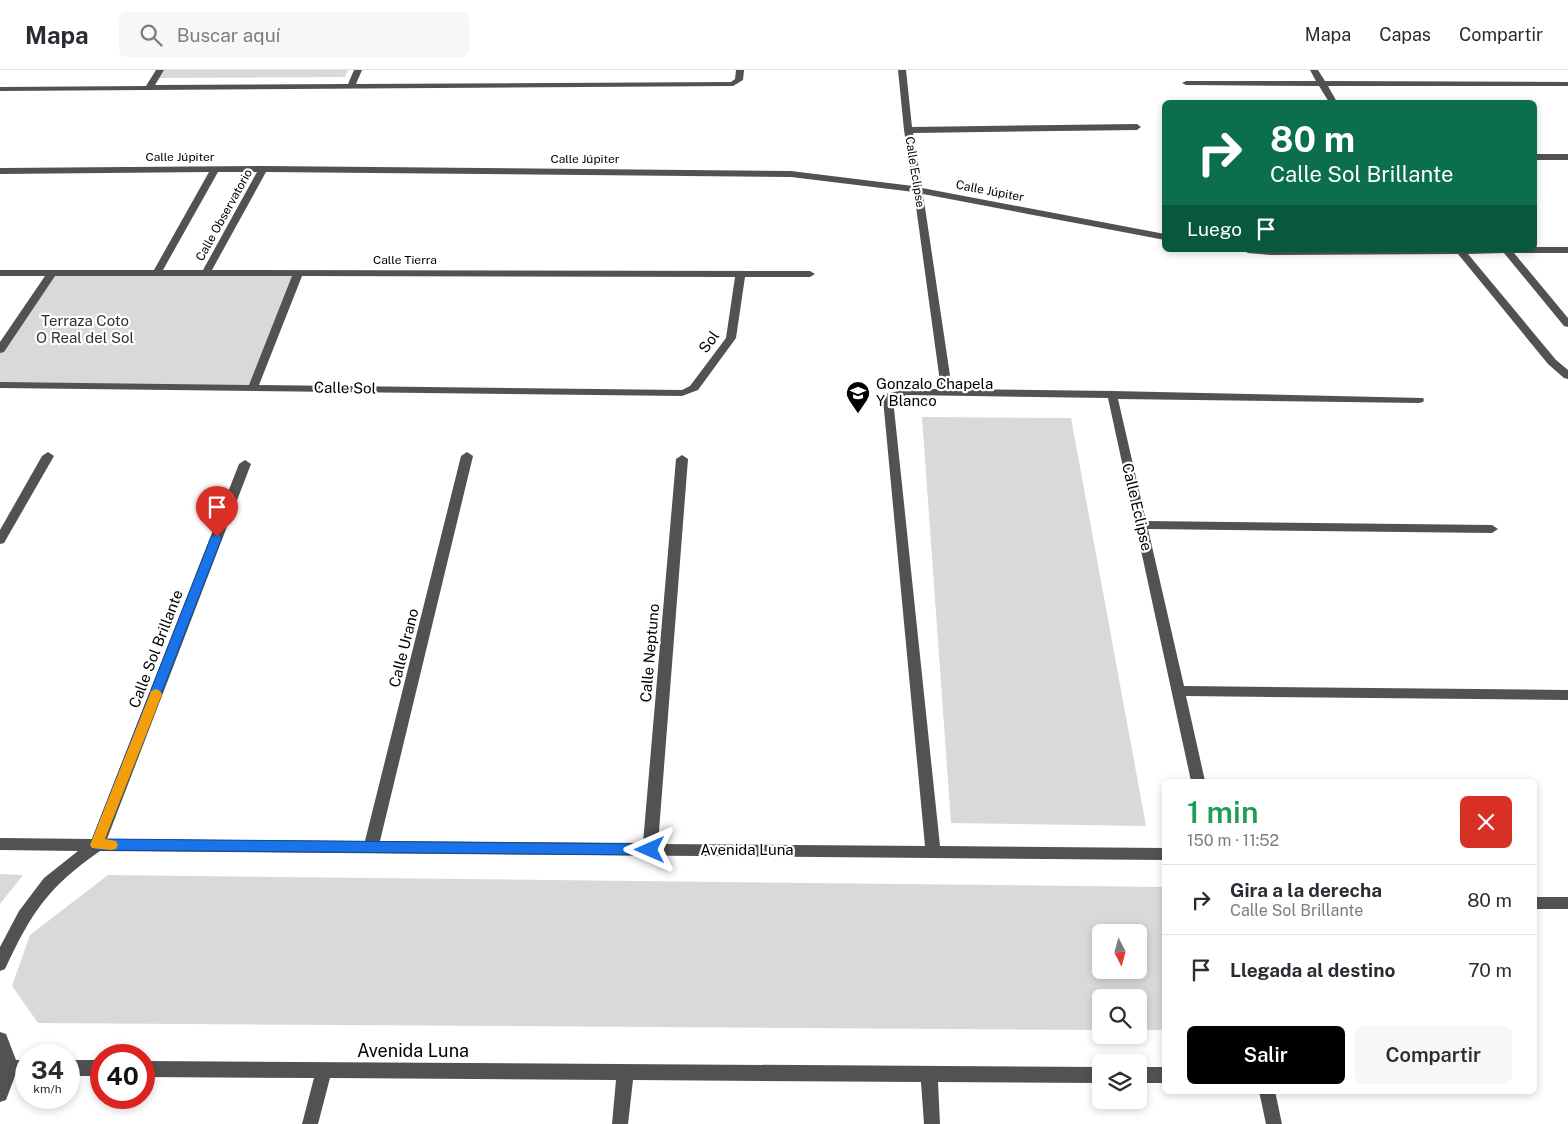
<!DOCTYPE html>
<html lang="es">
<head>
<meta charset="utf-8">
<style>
	body { margin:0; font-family:"Public Sans",sans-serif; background:#f7f7f7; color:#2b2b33; height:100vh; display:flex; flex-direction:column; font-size:19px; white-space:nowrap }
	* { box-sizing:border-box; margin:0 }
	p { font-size:16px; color:#7c7c81 }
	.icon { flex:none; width:28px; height:28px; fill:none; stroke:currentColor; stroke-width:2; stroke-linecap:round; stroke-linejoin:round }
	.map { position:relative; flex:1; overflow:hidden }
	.details { position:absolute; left:1162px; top:709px; width:375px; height:315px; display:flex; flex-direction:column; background:#fff; border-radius:8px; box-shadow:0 2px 8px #0003 }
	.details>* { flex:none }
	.banner { position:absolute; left:1162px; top:30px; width:375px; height:152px; border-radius:8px; box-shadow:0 2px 8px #0003; background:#0b6e4f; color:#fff; overflow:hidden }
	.needle { width:32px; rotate:174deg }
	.buttons { position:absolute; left:1092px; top:854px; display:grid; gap:10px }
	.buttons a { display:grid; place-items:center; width:55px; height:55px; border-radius:8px; background:#fff; box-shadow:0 2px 8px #0003; font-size:25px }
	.speed { position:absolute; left:15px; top:974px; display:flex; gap:10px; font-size:25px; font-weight:700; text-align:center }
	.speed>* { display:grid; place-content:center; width:65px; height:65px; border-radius:50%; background:#fff; box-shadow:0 2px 8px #0003; line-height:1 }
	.speed small { font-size:12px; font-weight:400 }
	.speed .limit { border:8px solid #d22; background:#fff; color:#111 }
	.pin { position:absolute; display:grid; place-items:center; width:42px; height:42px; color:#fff; margin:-51px -21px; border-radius:50% 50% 50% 0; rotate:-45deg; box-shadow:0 0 5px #0007 }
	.pin .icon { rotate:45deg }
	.me { position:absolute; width:55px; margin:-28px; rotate:270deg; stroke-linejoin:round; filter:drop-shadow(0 0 4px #0008) }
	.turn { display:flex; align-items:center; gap:18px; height:105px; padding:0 25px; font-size:22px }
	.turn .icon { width:65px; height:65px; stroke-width:2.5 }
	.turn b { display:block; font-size:35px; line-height:42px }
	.then { display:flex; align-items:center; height:48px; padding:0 25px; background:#0003; gap:10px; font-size:19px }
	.round { display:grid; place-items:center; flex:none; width:52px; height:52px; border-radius:8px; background:#f7f7f7 }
	.summary { display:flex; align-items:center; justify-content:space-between; height:85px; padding:0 25px }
	h1 { font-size:30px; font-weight:600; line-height:38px; color:#1e9e55 }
	.action { display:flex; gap:10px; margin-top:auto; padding:10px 25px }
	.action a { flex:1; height:58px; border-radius:8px; background:#000; color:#fff; font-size:20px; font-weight:600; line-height:58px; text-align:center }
	.action a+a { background:#f7f7f7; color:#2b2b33 }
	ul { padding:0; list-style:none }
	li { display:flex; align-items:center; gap:15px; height:70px; padding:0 25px; border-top:1px solid #e1e1e2 }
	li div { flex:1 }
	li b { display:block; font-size:19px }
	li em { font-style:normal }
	header { display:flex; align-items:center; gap:30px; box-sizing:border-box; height:70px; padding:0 25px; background:#fff; border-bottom:1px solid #e1e1e2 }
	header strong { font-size:24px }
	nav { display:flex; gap:28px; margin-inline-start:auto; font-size:18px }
	.search { width:350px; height:45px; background:#f7f7f7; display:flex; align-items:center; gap:12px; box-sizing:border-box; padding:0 18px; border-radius:8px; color:#7c7c81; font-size:19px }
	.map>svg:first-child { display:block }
	.green { fill:#d9d9d9; fill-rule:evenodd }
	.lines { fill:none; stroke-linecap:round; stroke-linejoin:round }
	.minor { fill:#525252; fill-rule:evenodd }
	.route { fill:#1a73e8; stroke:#114b97 }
	.slow { fill:#f59e0b }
	.labels { text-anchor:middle; stroke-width:4.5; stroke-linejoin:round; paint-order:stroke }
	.far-street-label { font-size:12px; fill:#000; stroke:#fff }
	.park-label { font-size:15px; fill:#303030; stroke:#fff }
	.street-label { font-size:15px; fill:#000; stroke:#fff }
	.poi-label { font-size:15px; fill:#000; stroke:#fff; text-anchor:start }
	.near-street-label { font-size:18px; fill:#000; stroke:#fff }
</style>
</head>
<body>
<header>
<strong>Mapa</strong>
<div class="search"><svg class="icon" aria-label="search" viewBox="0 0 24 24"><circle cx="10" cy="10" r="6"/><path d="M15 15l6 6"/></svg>Buscar aquí</div>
<nav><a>Mapa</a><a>Capas</a><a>Compartir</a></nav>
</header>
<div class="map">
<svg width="1568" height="1054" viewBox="0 0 1568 1054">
	<rect width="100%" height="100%" fill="#fff"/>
	<g class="green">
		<path d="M 164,0 L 348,0 L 345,7 L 159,8 Z"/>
		<path d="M 52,203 L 298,203 L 253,317 L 0,315 L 0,280 Z"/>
		<path d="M 922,347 L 1071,348 L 1146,756 L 951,753 Z"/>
		<path d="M 0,804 L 23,805 L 0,834 Z"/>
		<path d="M 108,805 L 1165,817 L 1165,960 L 1139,960 L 1139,928 L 1101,928 L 1101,960 L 38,953 L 12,916 L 30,865 ZM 1139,862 L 1139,900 L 1101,900 L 1101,862 Z"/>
	</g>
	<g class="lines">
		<g class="minor">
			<path d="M 156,0 L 164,0 L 155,15 L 348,14 L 354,0 L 362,0 L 356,14 L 731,12 L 735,9 L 736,0 L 744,0 L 743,10 L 733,16 L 0,21 L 0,17 L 146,16 Z"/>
			<path d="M 898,0 L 906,0 L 912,57 L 1137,54 L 1141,57 L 1137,60 L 913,63 L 922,118 L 1165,164 L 1165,170 L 923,124 L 952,319 L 1112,321 L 1423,328 L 1424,330 L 1423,332 L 1419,333 L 1118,329 L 1146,451 L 1492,455 L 1498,459 L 1492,463 L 1148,459 L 1184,616 L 1568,620 L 1568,630 L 1186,626 L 1205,711 L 1191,711 L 1108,328 L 907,325 L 893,329 L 940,776 L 1165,778 L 1165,790 L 100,781 C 47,818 32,842 5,899 L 0,901 L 0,877 L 19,841 L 44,808 L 78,781 L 0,780 L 0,768 L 92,769 L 239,394 L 245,390 L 251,394 L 107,769 L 365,771 L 461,386 L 467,382 L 473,386 L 380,771 L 643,773 L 676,389 L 682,385 L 688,389 L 658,774 L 925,776 L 883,329 L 886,324 L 907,319 L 941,319 L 914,122 L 791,107 L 266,102 L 212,200 L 810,201 L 815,204 L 810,207 L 745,207 L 736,268 L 698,320 L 682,326 L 0,318 L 0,312 L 249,315 L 292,206 L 55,206 L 4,282 L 0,283 L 0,272 L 45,206 L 0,206 L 0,200 L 154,200 L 209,102 L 0,104 L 0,98 L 263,96 L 791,101 L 913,116 L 904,60 ZM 218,102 L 257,102 L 203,200 L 163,200 ZM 302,206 L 735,207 L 726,268 L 690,316 L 682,320 L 259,315 Z"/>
			<path d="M 1310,0 L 1318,0 L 1325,11 L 1568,12 L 1568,16 L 1328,16 L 1337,32 L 1329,32 L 1319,16 L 1186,15 L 1182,13 L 1186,11 L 1316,11 Z"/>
			<rect x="1535" y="84" width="33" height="6"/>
			<path d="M 1535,177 L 1568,177 L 1568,183 L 1514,183 L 1568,248 L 1568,257 L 1564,256 L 1504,183 L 1468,184 L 1556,290 L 1568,300 L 1568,309 L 1564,308 L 1548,294 L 1458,184 L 1271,185 L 1248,183 L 1243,180 L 1535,180 Z"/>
			<path d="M 48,382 L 54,386 L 4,473 L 0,474 L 0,460 L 42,386 Z"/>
			<rect x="1535" y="827" width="33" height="12"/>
			<path d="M 0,962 L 6,964 L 16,990 L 26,990 L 26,1006 L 15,1006 L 6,1030 L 0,1032 Z"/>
			<rect x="69" y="990" width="32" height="16"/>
			<path d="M 144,991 L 1101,997 L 1101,1013 L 938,1012 L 940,1054 L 924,1054 L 921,1012 L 633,1010 L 628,1054 L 612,1054 L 616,1010 L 330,1008 L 318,1054 L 302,1054 L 314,1008 L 144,1007 Z"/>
			<rect x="1139" y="997" width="26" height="16"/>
			<path d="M 1259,1021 L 1275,1021 L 1282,1054 L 1266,1054 Z"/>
		</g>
	</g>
	<path class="route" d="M 217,463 L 222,467 L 105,769 L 650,774 L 654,776 L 656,780 L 654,783 L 650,785 L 97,780 L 92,778 L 90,775 L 211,467 Z"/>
	<path class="slow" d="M 156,619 L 160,621 L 162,624 L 105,769 L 116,771 L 118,775 L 116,779 L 111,780 L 92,778 L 90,775 L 150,624 L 151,621 Z"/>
	<defs>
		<g id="school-pin" transform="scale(1.25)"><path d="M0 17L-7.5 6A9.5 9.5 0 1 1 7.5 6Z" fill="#000" stroke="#fff"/><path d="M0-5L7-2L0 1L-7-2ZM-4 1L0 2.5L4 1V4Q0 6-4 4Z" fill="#fff"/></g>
	</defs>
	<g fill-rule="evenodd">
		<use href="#school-pin" x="858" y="323"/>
	</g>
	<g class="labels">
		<g class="far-street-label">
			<text x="180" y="91">Calle Júpiter</text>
			<text x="585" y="93">Calle Júpiter</text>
			<text transform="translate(915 102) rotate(81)" y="4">Calle Eclipse</text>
			<text transform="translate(990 121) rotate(11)" y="4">Calle Júpiter</text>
			<text transform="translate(224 145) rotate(-61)" y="4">Calle Observatorio</text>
			<text x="405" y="194">Calle Tierra</text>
		</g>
		<g class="park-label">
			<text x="85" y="256">Terraza Coto<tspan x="85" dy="17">O Real del Sol</tspan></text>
		</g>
		<g class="street-label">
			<text transform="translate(709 272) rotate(-54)" y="5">Sol</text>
			<text transform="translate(345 318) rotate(1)" y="5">Calle Sol</text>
			<text transform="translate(1137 437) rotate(77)" y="5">Calle Eclipse</text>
			<text transform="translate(404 578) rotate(-76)" y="5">Calle Urano</text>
			<text transform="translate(156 579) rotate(-69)" y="5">Calle Sol Brillante</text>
			<text transform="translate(650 583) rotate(-85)" y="5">Calle Neptuno</text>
			<text x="747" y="785">Avenida Luna</text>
		</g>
		<g class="poi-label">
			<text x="876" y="319">Gonzalo Chapela<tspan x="876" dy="17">Y Blanco</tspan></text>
		</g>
		<g class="near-street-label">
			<text x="413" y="987">Avenida Luna</text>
		</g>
	</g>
</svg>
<div class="buttons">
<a><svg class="needle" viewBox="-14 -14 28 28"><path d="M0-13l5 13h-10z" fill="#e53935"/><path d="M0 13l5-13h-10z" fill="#7c7c81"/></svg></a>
<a><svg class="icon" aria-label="search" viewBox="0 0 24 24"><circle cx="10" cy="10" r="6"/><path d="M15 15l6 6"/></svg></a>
<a><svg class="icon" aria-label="layers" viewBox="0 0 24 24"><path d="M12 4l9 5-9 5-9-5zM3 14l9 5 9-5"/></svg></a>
</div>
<div class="speed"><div>34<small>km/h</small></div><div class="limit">40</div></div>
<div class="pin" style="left:217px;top:467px;background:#d93025"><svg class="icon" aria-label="arrive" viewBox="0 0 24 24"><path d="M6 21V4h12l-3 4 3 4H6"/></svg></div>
<svg class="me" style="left:650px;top:780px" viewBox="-20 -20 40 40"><path d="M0-17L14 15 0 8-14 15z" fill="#1a73e8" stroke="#fff" stroke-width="4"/></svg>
<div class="banner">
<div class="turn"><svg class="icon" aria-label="right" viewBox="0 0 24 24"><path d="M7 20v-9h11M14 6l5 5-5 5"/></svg><div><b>80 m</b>Calle Sol Brillante</div></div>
<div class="then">Luego<svg class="icon" aria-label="arrive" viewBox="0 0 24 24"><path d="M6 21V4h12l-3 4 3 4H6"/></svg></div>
</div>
<section class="details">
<div class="summary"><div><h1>1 min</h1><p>150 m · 11:52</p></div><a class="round" style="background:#d93025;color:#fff"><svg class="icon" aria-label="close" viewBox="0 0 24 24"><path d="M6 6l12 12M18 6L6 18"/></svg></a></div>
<ul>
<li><svg class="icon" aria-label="right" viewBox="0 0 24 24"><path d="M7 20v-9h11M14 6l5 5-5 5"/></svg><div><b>Gira a la derecha</b><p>Calle Sol Brillante</p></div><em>80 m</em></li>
<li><svg class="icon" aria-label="arrive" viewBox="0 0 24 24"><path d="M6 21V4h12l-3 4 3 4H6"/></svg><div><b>Llegada al destino</b></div><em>70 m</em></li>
</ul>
<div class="action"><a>Salir</a><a>Compartir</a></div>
</section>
</div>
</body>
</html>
